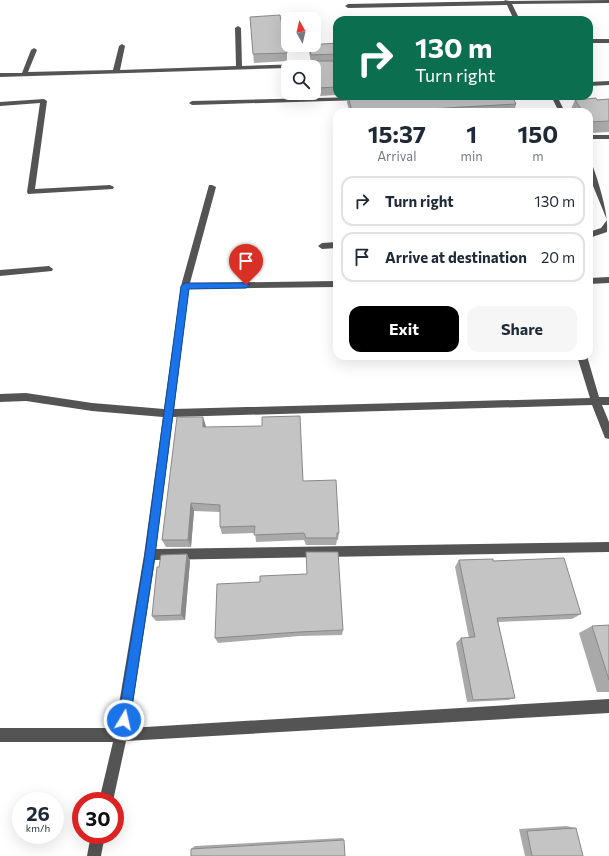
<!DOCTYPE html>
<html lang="en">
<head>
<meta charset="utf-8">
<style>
	body { margin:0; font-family:Commissioner,sans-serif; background:#f6f6f7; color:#1f2937; height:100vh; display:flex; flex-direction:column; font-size:15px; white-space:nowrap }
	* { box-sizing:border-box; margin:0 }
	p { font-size:13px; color:#747a83 }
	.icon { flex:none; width:22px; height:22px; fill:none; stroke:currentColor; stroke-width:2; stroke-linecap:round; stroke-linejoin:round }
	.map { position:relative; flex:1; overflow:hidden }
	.details { position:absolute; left:333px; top:108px; width:260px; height:252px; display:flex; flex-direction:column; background:#fff; border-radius:12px; box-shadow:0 4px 16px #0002 }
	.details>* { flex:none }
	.hud { position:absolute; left:333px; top:16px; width:260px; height:84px; border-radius:12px; box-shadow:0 4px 16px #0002; background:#0b6e4f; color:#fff; overflow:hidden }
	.needle { width:26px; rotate:352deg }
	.fabs { position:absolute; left:281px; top:12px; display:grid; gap:8px }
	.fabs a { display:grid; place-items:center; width:40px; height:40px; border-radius:8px; background:#fff; box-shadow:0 4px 16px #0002; font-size:20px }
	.speed { position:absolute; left:12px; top:792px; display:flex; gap:8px; font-size:20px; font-weight:700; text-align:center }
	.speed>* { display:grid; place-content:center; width:52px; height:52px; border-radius:50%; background:#fff; box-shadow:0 4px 16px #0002; line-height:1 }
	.speed small { font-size:10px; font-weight:400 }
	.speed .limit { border:6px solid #d22; background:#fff; color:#111 }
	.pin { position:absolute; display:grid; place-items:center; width:34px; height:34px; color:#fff; margin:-41px -17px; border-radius:50% 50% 50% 0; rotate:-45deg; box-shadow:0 0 4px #0007 }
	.pin .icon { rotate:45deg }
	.me { position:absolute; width:44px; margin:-22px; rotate:9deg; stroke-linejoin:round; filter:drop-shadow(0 0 3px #0008) }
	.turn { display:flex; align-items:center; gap:14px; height:84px; padding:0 16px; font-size:18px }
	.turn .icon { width:52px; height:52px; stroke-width:2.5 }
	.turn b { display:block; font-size:28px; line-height:34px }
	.eta { display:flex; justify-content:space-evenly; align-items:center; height:68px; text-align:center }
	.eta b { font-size:24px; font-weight:700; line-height:28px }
	.primary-button { display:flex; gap:8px; margin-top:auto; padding:8px 16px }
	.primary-button a { flex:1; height:46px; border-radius:12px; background:#000; color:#fff; font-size:16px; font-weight:700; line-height:46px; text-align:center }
	.primary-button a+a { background:#f6f6f7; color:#1f2937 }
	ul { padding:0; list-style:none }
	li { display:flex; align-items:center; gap:12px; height:50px; margin:0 8px 6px; padding:0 8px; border:2px solid #e0e1e3; border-radius:12px }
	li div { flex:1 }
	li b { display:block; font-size:15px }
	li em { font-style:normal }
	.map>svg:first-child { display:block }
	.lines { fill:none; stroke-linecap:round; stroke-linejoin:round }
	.minor { fill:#545454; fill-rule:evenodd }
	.wall { fill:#a9a9a9 }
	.shaded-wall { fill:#898989 }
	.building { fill:#c4c4c4; stroke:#898989 }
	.route { fill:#1a73e8; stroke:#114b97 }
</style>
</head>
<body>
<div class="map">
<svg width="609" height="856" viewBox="0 0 609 856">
	<rect width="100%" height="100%" fill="#fff"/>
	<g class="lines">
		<g class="minor">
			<path d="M 504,0 L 510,1 L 609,0 L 609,3 L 512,4 L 520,20 L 514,20 L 507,5 L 348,8 L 345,6 L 348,4 L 505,1 Z"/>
			<path d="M 238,26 L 241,28 L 242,66 L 337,63 L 337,67 L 288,67 L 288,68 L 0,77 L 0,73 L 22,73 L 31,50 L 34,48 L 37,50 L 28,72 L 113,70 L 119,46 L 122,44 L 125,46 L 120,70 L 236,66 L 235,28 Z"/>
			<rect x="589" y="39" width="20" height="4"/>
			<path d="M 609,81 L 609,85 L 589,86 L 589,82 Z"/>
			<path d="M 551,96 L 557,96 L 565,112 L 559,112 Z"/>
			<path d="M 360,97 L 363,99 L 362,100 L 192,105 L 189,103 L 192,101 Z"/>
			<path d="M 44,99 L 47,101 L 35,189 L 110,185 L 114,187 L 113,189 L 28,194 L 27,192 L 40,103 L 0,106 L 0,102 Z"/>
			<rect x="589" y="135" width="20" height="4"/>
			<path d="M 589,165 L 593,167 C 599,183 609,216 607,232 L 589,238 L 589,232 L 601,228 L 607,220 L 589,176 Z"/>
			<path d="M 209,185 L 212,185 L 216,187 L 190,283 L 337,281 L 337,287 L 189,289 L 174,409 L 590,398 L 577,356 L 587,356 L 599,397 L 609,397 L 609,405 L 602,405 L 609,422 L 609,439 L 605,438 L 592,405 L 173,417 L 156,549 L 609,542 L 609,552 L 155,560 L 129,728 L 609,699 L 609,713 L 126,741 L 113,801 L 99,801 L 113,742 L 0,742 L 0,728 L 115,728 L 144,555 L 163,417 L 92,411 L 26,401 L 0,402 L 0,394 L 26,393 L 92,403 L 164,409 L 181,286 Z"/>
			<path d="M 337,242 L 337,248 L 322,249 L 318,246 L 322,243 Z"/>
			<path d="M 49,266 L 53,269 L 52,271 L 0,276 L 0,270 Z"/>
			<path d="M 609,277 L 609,283 L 589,284 L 589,278 Z"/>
			<path d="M 91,835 L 105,835 L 101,856 L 87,856 Z"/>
		</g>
	</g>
	<g class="wall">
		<path d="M 250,17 L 287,53 L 287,61 L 254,63 Z"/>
		<path d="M 337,43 L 337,95 L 318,96 L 314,78 L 314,67 L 312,67 L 312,62 L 311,62 L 309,52 L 309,45 Z"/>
		<path d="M 347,96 L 512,96 L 516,104 L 514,112 L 350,112 L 347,103 Z"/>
		<path d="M 609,99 L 609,132 L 589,133 L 589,112 L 571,112 L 570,111 L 575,100 L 597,100 Z"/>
		<path d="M 206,427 L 303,481 L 339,533 L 338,540 L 337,540 L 336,545 L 306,545 L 304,540 L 256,542 L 255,533 L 222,534 L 220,527 L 220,512 L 194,511 L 191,547 L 166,547 L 162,540 Z"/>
		<path d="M 187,554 L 190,561 L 185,620 L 156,621 L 152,616 L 159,567 Z"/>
		<path d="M 459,560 L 493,561 L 581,614 L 572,619 L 498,622 L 515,698 L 508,700 L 467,702 L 456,643 L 461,638 L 469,638 L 455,567 Z"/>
		<path d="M 306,574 L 343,630 L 342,635 L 299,636 L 218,643 L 215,638 L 260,582 Z"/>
		<path d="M 609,625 L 609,692 L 597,692 L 579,633 L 592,626 Z"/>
		<path d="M 566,826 L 576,828 L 583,856 L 525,856 L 519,829 Z"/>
		<path d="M 343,838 L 344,840 L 191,849 L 195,846 Z"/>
	</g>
	<g class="shaded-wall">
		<path d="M 203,417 L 206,426 L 205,436 L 203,427 Z"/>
		<path d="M 191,503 L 194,511 L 191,547 L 188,540 Z"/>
		<path d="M 187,554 L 190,561 L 185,620 L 181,615 Z"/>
	</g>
	<g class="building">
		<path d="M 280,15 L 287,53 L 253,54 L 250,17 Z"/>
		<path d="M 337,43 L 337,54 L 311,55 L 309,45 Z"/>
		<path d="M 312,61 L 337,61 L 337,87 L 318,88 L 314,67 L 313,67 Z"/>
		<path d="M 348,96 L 512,96 L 516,104 L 376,112 L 375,109 L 352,111 Z"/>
		<path d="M 596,98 L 597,100 L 609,99 L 609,121 L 590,122 L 589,112 L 583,112 L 575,100 Z"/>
		<path d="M 300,416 L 303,481 L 336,480 L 339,533 L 337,533 L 337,538 L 306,538 L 304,533 L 254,535 L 255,526 L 220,527 L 220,505 L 191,503 L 188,540 L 162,540 L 177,417 L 203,417 L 203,427 L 262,426 L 262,417 Z"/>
		<path d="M 306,552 L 338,552 L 343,630 L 299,632 L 215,638 L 217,584 L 260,582 L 260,576 L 307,574 Z"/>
		<path d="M 187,554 L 181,615 L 152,616 L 157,567 L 159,567 L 161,555 Z"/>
		<path d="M 564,558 L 581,614 L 497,618 L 515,698 L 473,700 L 461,638 L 475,637 L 459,560 L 493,559 L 493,561 Z"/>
		<path d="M 609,625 L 609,680 L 592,626 Z"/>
		<path d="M 576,828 L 583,856 L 532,856 L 527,831 Z"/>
		<path d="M 344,840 L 345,856 L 191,856 L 191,849 Z"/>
	</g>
	<path class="route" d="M 185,283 L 246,283 L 250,285 L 246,288 L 189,289 L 155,555 L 130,720 L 128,725 L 124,726 L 119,725 L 118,720 L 145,555 L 181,286 Z"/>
</svg>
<div class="fabs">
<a><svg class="needle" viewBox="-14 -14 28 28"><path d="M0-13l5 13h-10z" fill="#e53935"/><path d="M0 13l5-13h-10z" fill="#747a83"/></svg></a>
<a><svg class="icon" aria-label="search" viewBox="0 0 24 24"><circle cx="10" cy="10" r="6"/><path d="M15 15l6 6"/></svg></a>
</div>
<div class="speed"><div>26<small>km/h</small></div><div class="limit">30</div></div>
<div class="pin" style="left:246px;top:285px;background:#d93025"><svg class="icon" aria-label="arrive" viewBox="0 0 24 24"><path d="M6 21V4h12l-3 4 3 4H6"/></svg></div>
<svg class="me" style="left:124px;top:720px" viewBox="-20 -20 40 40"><circle r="17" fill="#1a73e8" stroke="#fff" stroke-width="3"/><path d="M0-11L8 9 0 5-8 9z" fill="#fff"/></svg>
<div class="hud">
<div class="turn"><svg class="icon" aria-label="right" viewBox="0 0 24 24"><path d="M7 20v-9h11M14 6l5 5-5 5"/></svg><div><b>130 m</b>Turn right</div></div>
</div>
<section class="details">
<div class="eta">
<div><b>15:37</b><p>Arrival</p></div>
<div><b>1</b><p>min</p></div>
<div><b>150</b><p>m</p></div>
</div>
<ul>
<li><svg class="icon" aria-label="right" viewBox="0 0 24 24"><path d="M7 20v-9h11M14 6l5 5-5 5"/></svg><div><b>Turn right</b></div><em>130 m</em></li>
<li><svg class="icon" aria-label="arrive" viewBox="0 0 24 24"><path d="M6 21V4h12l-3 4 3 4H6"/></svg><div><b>Arrive at destination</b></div><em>20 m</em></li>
</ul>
<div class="primary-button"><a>Exit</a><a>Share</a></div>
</section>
</div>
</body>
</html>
